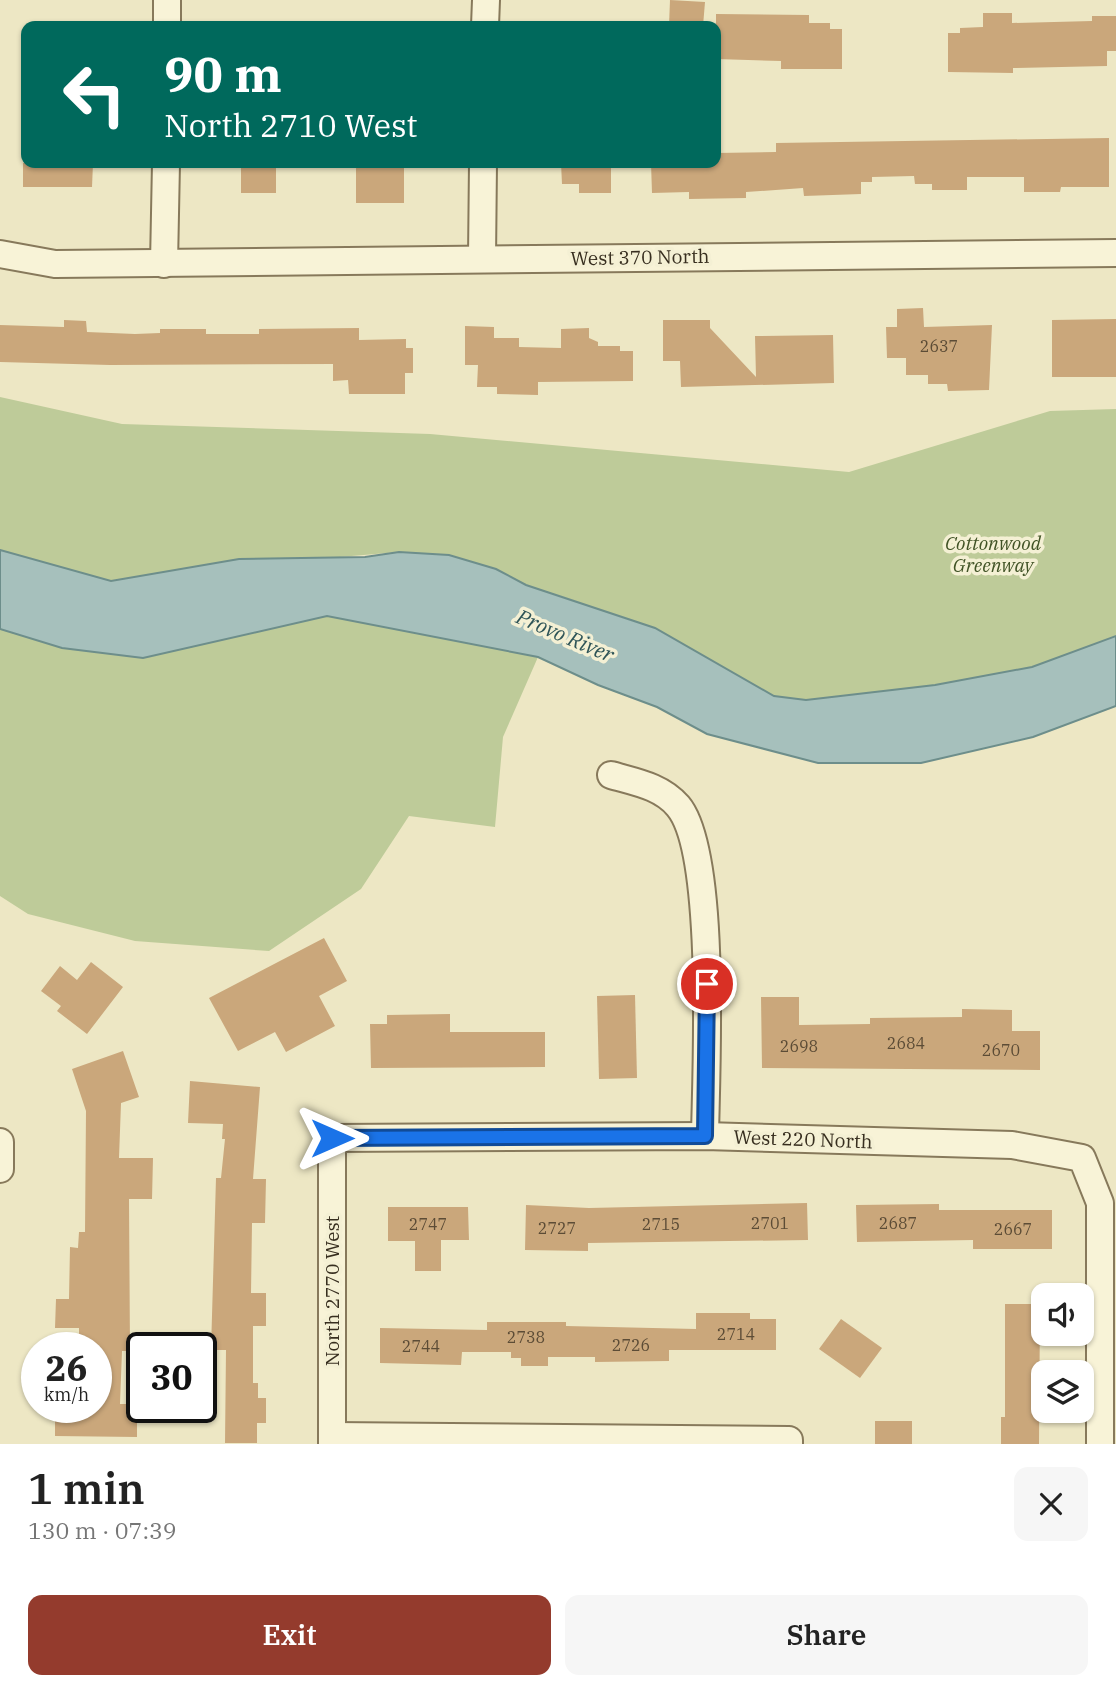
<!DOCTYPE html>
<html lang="en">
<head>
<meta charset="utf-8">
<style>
	body { margin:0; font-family:"IBM Plex Serif",serif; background:#f6f6f6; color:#222; height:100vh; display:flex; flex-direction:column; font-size:26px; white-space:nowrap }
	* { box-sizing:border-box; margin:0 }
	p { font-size:23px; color:#767676 }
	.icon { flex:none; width:38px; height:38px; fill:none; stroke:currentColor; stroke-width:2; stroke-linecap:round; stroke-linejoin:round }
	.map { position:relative; height:1444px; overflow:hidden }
	.drawer { display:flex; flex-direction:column; background:#fff; flex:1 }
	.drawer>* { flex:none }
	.banner { position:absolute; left:21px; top:21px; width:700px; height:147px; border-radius:14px; box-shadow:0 2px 5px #0004; background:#00695c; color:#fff; overflow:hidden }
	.controls { position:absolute; left:1031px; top:1283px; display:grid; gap:14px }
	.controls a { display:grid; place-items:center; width:63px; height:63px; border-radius:14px; background:#fff; box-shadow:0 2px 5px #0004; font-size:35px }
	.speed { position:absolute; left:21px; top:1332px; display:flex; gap:14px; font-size:35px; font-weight:700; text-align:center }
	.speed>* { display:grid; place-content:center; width:91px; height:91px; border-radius:50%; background:#fff; box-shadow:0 2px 5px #0004; line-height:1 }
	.speed small { font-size:18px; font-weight:400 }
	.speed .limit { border:4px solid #111; border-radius:10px; background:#fff; color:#111 }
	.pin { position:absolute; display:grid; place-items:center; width:60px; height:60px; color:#fff; margin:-30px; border:4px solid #fff; border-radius:50%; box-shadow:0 2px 7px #0007 }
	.me { position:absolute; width:77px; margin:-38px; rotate:90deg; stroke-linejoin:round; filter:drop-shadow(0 0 5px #0008) }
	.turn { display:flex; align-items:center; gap:24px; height:147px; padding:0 28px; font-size:32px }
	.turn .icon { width:91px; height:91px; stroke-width:2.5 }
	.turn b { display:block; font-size:49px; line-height:60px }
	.round { display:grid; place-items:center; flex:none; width:74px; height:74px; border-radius:14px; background:#f6f6f6 }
	.summary { display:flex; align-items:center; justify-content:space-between; height:119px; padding:0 28px }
	h1 { font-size:42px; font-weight:600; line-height:52px }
	.action { display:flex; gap:14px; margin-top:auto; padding:14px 28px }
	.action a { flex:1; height:80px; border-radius:14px; background:#943b2d; color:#fff; font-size:28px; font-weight:600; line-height:80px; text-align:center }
	.action a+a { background:#f6f6f6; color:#222 }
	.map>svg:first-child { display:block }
	.green { fill:#becb99 }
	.water { fill:#a6c0bc; stroke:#6d8e8b; stroke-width:2 }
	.building { fill:#caa77b }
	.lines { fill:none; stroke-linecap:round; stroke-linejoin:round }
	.minor-casing { stroke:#87795b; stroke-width:30 }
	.minor { stroke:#f8f3d7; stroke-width:26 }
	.route-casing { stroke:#114b97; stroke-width:18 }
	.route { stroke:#1a73e8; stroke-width:12 }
	.labels { text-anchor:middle; stroke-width:7; stroke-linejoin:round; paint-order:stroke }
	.number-label { font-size:16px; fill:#5c4c36 }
	.street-label { font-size:19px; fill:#372e1f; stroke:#f4f0d4 }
	.park-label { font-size:19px; font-style:italic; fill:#415326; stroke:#f4f0d4 }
	.water-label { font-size:21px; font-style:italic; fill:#2e5457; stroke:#f4f0d4 }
</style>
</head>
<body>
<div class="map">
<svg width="1116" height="1444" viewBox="0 0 1116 1444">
	<rect width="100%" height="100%" fill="#ede7c4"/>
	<g class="green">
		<path d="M 0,397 L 122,424 L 430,434 L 849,472 L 1050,411 L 1116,409 L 1116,636 L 1032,667 L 935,685 L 806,700 L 774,696 L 655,628 L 526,585 L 496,569 L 399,552 L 174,571 L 111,581 L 0,550 Z"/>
		<path d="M 327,616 L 538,657 L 503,737 L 495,827 L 409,816 L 361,889 L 269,951 L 135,941 L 28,914 L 0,896 L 0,629 L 143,658 Z"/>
	</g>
	<path class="water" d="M 0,550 L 111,581 L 239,559 L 365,557 L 399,552 L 449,555 L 496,569 L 526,585 L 655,628 L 774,696 L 806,700 L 935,685 L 1032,667 L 1116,636 L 1116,706 L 1033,737 L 921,763 L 818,763 L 707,734 L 657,707 L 598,685 L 538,657 L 327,616 L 143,658 L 62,648 L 0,629 Z"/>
	<g class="building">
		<path d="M 670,0 L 705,2 L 703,26 L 669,26 Z"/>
		<path d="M 983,13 L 1012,13 L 1012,23 L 1092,21 L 1092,16 L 1116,16 L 1116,51 L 1107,51 L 1107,66 L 1013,68 L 1013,73 L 948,72 L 948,33 L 960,33 L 960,28 L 983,27 Z"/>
		<path d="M 716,14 L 809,15 L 809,23 L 830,23 L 830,29 L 842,29 L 842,69 L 781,69 L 781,61 L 716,59 Z"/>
		<path d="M 1109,138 L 1109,187 L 1061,187 L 1060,192 L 1024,192 L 1024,177 L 967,177 L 967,190 L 932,190 L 932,184 L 915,184 L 914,176 L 872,177 L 872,182 L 861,182 L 861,194 L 804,196 L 803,188 L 746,192 L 746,198 L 689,199 L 689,192 L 652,193 L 651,163 L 716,163 L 716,153 L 776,152 L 776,143 Z"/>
		<path d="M 23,163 L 93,163 L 92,187 L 23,187 Z"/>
		<rect x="241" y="163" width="35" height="30"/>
		<rect x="356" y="163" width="48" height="40"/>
		<path d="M 561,163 L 611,163 L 611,193 L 579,193 L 579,184 L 562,184 Z"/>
		<path d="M 923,308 L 924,327 L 992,325 L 989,390 L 948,391 L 947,384 L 928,384 L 928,375 L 906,375 L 906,358 L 887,358 L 886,327 L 897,327 L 897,309 Z"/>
		<path d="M 1116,319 L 1116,377 L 1052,377 L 1052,320 Z"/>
		<path d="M 64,320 L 86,321 L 87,332 L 135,334 L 160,333 L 160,329 L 206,329 L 206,334 L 259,334 L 259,329 L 359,328 L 359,340 L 406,339 L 406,348 L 413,348 L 413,373 L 405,373 L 405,394 L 349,394 L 348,380 L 333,381 L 333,364 L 110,365 L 0,362 L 0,325 L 64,327 Z"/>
		<path d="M 663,320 L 710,320 L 710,328 L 756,377 L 755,336 L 833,335 L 834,383 L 681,387 L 680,361 L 663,361 Z"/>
		<path d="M 465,326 L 494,327 L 494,338 L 519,338 L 519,347 L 561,348 L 561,329 L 589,328 L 589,338 L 598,342 L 598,346 L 620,346 L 620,351 L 633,351 L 633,381 L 538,382 L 538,395 L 497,394 L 497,387 L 477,387 L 478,365 L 465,365 Z"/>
		<path d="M 324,938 L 347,981 L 319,996 L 335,1026 L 286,1052 L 275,1032 L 238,1051 L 209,998 Z"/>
		<path d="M 91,962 L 123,987 L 87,1034 L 57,1011 L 61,1006 L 41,991 L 60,966 L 77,980 Z"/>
		<path d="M 635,995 L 637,1078 L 599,1079 L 597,996 Z"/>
		<path d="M 761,997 L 799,997 L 799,1025 L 870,1024 L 870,1018 L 962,1017 L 962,1009 L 1012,1010 L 1012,1031 L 1040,1031 L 1040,1070 L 762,1068 Z"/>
		<path d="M 450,1014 L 450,1032 L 545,1032 L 545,1067 L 371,1068 L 370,1024 L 387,1024 L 387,1015 Z"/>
		<path d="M 123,1051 L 139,1097 L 121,1103 L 119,1158 L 153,1158 L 152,1199 L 129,1199 L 130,1351 L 122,1351 L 120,1404 L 130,1404 L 130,1409 L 137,1409 L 137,1437 L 55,1436 L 55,1410 L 63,1410 L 63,1407 L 96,1407 L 96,1348 L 79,1348 L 79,1328 L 55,1328 L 56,1299 L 69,1299 L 70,1247 L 78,1248 L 79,1232 L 85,1232 L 86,1111 L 72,1069 Z"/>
		<path d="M 190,1081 L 260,1087 L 253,1179 L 266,1179 L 265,1223 L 252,1223 L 251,1293 L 266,1293 L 266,1326 L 253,1326 L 253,1383 L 258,1383 L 258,1398 L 266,1398 L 266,1423 L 257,1423 L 257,1443 L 225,1443 L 226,1350 L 211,1350 L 216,1178 L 221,1178 L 225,1139 L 222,1139 L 223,1124 L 188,1123 Z"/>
		<path d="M 807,1203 L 808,1240 L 588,1243 L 588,1251 L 525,1250 L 526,1205 L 589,1208 Z"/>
		<path d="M 939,1204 L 939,1210 L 1052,1210 L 1052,1249 L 973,1249 L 973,1240 L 857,1242 L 856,1205 Z"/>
		<path d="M 388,1207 L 468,1207 L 469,1240 L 441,1240 L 441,1271 L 415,1271 L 415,1241 L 388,1241 Z"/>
		<path d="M 1005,1304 L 1040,1304 L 1039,1444 L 1001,1444 L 1001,1417 L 1005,1417 Z"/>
		<path d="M 696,1313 L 750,1313 L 750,1319 L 776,1319 L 776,1350 L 669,1350 L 669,1361 L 595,1362 L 595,1357 L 548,1357 L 548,1366 L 521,1366 L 521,1358 L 511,1358 L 511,1352 L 462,1352 L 461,1365 L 380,1363 L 380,1328 L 487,1330 L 487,1322 L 566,1322 L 566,1326 L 696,1329 Z"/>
		<path d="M 841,1319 L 882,1348 L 860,1378 L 819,1349 Z"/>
		<rect x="875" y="1421" width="37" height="23"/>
	</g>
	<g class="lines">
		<g class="minor-casing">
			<g id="minor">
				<path d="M 167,26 L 167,0"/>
				<path d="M 485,26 L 486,0"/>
				<path d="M 0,254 L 55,264 L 1116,253"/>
				<path d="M 482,259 L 483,163"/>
				<path d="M 164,264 L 166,163"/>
				<path d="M 611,775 C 635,782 661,786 678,806 C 717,852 706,1071 705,1136"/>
				<path d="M 0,1142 L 0,1169"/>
				<path d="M 332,1436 L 789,1440 L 789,1444"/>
				<path d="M 332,1444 L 332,1138 L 705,1136 L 1012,1145 L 1082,1158 L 1100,1203 L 1100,1444"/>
			</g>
		</g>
		<use href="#minor" class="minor"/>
	</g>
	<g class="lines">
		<g class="route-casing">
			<path id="route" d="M 332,1138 L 705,1136 L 707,984"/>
		</g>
		<use href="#route" class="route"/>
	</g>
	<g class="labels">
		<g class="number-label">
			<text x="939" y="352">2637</text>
			<text x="906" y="1049">2684</text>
			<text x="799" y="1052">2698</text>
			<text x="1001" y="1056">2670</text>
			<text x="770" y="1229">2701</text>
			<text x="898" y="1229">2687</text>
			<text x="428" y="1230">2747</text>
			<text x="661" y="1230">2715</text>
			<text x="557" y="1234">2727</text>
			<text x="1013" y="1235">2667</text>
			<text x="736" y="1340">2714</text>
			<text x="526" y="1343">2738</text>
			<text x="631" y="1351">2726</text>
			<text x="421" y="1352">2744</text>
		</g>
		<g class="street-label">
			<text transform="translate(640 257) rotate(-1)" y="7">West 370 North</text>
			<text transform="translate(803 1139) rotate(2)" y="7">West 220 North</text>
			<text transform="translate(332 1291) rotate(-90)" y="7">North 2770 West</text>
		</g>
		<g class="park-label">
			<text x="993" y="550">Cottonwood<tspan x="993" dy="22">Greenway</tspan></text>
		</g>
		<g class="water-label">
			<text transform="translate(565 636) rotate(23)" y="7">Provo River</text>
		</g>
	</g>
</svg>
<div class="controls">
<a><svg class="icon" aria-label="sound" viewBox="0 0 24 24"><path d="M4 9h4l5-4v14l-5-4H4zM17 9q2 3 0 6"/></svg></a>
<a><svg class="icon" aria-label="layers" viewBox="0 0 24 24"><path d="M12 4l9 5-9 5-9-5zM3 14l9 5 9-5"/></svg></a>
</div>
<div class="speed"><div>26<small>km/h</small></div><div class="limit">30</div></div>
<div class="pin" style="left:707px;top:984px;background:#d93025"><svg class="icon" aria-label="arrive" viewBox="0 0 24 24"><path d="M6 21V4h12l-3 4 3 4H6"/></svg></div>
<svg class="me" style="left:332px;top:1138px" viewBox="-20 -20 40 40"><path d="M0-17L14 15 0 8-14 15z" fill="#1a73e8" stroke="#fff" stroke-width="4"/></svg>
<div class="banner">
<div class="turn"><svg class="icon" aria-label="left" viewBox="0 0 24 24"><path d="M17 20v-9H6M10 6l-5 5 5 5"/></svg><div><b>90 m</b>North 2710 West</div></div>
</div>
</div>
<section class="drawer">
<div class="summary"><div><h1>1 min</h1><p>130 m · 07:39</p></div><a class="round"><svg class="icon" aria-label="close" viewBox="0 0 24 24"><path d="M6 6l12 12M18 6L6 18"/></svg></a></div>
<div class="action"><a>Exit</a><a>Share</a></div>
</section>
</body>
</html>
